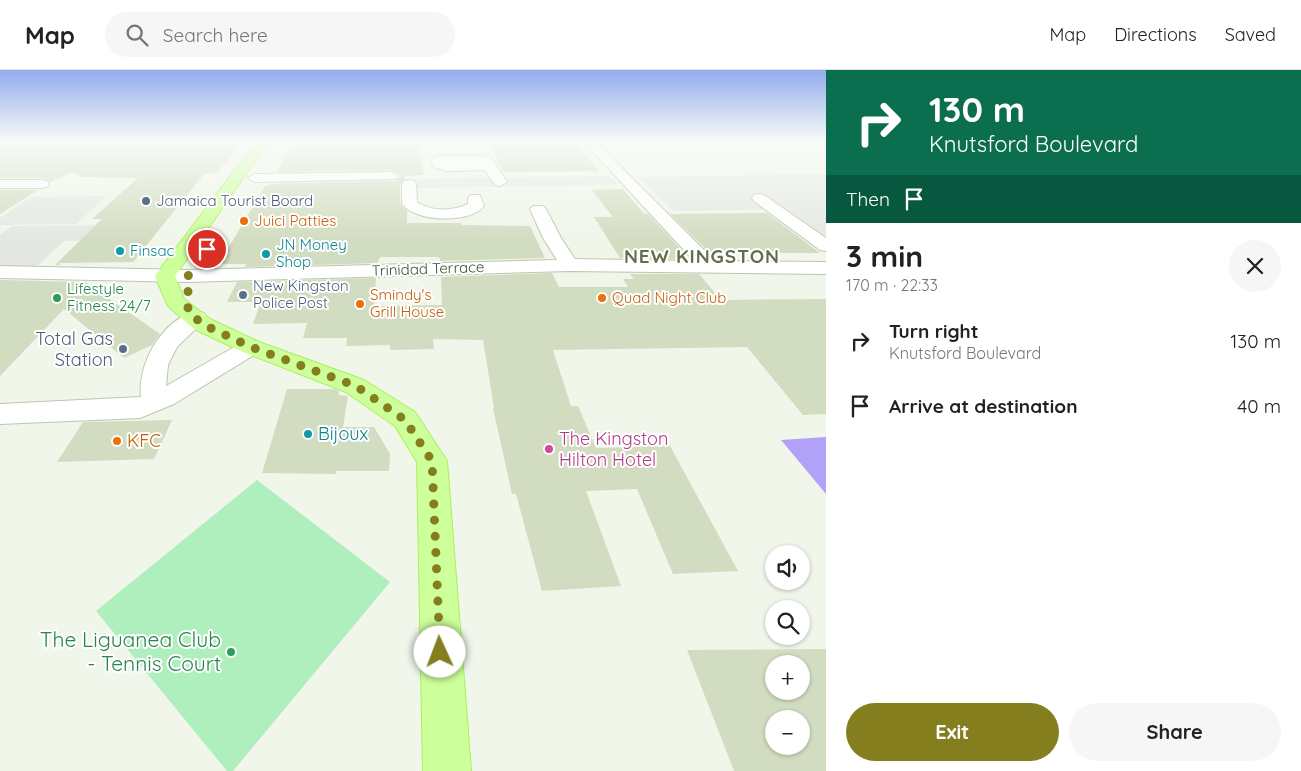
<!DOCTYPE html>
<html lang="en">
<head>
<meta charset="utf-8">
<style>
	body { margin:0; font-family:Quicksand,sans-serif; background:#f6f6f6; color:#222; height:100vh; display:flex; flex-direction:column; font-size:19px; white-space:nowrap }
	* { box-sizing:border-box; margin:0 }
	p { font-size:16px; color:#767676 }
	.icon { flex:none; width:28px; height:28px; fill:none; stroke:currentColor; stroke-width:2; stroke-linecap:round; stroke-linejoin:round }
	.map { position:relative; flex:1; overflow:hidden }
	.side { display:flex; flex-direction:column; background:#fff; width:475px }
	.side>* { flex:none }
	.banner { background:#0b6e4f; color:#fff; overflow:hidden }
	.fabs { position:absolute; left:765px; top:475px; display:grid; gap:10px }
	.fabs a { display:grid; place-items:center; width:45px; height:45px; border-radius:50%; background:#fff; box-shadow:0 1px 4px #0004; font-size:25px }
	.pin { position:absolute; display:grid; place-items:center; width:42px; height:42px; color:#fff; margin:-21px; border:2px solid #fff; border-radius:50%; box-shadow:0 1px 5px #0007 }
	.me { position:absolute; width:55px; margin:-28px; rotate:358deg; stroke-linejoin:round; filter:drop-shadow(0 0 4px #0008) }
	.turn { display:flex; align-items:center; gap:18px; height:105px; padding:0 20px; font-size:22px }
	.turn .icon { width:65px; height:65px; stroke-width:2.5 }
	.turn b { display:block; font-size:35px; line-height:42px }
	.then { display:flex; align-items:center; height:48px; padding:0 20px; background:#0003; gap:10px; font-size:19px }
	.round { display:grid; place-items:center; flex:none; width:52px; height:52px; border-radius:26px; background:#f6f6f6 }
	.headline { display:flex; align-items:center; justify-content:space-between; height:85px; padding:0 20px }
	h1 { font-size:30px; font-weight:700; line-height:38px }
	.button { display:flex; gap:10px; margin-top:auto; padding:10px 20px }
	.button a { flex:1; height:58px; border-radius:30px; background:#857e1e; color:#fff; font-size:20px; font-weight:700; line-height:58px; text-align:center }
	.button a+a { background:#f6f6f6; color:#222 }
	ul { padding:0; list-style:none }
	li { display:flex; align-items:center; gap:15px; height:65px; padding:0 20px }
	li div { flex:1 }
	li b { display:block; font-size:19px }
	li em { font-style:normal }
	header { display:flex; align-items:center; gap:30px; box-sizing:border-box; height:70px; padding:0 25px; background:#fff; border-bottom:1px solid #e0e0e0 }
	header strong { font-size:24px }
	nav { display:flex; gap:28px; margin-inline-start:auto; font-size:18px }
	.search { width:350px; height:45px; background:#f6f6f6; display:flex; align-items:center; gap:12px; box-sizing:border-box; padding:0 18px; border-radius:28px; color:#767676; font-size:19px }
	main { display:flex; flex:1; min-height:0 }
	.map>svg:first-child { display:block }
	.green { fill:#afeebd }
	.parking { fill:#e5e8e2 }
	.water { fill:#b1a1f8 }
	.building { fill:#d2dcc1; fill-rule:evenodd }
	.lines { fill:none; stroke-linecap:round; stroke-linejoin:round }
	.minor-casing { stroke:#bcc6ae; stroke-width:2 }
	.major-casing { stroke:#abf05e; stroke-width:2 }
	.minor { fill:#fff; fill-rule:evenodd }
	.major { fill:#cdff9a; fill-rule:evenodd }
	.route { stroke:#857e1e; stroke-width:9; stroke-dasharray:0 16.2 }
	.service-dot { fill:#5c6f8a; stroke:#fff; stroke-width:2 }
	.food-dot { fill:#e8710a; stroke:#fff; stroke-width:2 }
	.culture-dot { fill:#0f9aa8; stroke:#fff; stroke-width:2 }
	.leisure-dot { fill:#2e9e5b; stroke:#fff; stroke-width:2 }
	.hotel-dot { fill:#d1479c; stroke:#fff; stroke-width:2 }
	.labels { text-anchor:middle; stroke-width:4; stroke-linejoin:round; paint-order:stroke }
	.far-service-label { font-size:15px; fill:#4e5e75; stroke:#fff; text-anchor:start }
	.far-food-label { font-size:15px; fill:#c56008; stroke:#fff; text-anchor:start }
	.far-culture-label { font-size:15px; fill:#0d838f; stroke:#fff; text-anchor:start }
	.far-street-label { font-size:15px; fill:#434b37; stroke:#fff }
	.far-leisure-label { font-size:15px; fill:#27864d; stroke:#fff; text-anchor:start }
	.service-label { font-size:18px; fill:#4e5e75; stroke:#fff; text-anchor:end }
	.culture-label { font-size:18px; fill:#0d838f; stroke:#fff; text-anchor:start }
	.hotel-label { font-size:18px; fill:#b23c85; stroke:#fff; text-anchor:start }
	.food-label { font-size:18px; fill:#c56008; stroke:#fff; text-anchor:start }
	.far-district-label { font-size:19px; font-weight:bold; letter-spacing:1px; fill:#626f4d; stroke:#fff }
	.near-leisure-label { font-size:21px; fill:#27864d; stroke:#fff; text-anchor:end }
</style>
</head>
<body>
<header>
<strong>Map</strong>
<div class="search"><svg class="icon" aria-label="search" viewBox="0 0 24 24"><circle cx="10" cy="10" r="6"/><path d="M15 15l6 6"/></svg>Search here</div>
<nav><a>Map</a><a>Directions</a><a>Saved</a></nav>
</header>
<main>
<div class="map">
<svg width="826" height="701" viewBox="0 0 826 701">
	<rect width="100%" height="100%" fill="#f0f6ea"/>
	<path class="green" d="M 257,410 L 390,512 L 233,701 L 227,701 L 96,541 Z"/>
	<g class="parking">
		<path d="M 823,104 L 826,106 L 826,166 L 787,139 L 674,141 L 638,107 Z"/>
		<path d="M 609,106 L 618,115 L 412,118 L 411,109 Z"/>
		<path d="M 107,126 L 76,154 L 0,155 L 0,148 L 31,127 Z"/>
		<path d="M 117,155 L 102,170 L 64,171 L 37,196 L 0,196 L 0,165 L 12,156 Z"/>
	</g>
	<path class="water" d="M 826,367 L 826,424 L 781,370 Z"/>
	<g class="building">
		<path d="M 0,72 L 243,72 L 218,102 L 204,104 L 133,192 L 58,193 L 61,195 L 55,195 L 102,149 L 92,149 L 138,108 L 82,107 L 72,102 L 50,112 L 47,109 L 42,108 L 0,108 Z"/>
		<path d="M 293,72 L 418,72 L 424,105 L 405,106 L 405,109 L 400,114 L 400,134 L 407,141 L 407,153 L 461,153 L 462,155 L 530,156 L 545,188 L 440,191 L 440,188 L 435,187 L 382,187 L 379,188 L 378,193 L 245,197 L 246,194 L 219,194 L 265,116 L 269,116 L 270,114 L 396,111 L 400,107 L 399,104 L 391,100 L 277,102 Z"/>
		<path d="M 488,72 L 575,72 L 599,101 L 503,102 Z"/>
		<path d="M 623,119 L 644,144 L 648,144 L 684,183 L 681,183 L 686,189 L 620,188 L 594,147 L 613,147 L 592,120 Z"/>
		<path d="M 0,120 L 38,120 L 0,144 Z"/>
		<path d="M 767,143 L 820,183 L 710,183 L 670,144 Z"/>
		<path d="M 552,203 L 559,217 L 628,217 L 623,209 L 634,209 L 630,204 L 699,204 L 721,230 L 826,229 L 826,344 L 803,345 L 747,277 L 553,280 L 571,336 L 578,336 L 596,378 L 670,376 L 738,501 L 673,504 L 637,419 L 586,421 L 621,516 L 542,521 L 516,424 L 512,424 L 493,338 L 494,338 L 483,270 L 433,269 L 434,279 L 390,280 L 390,275 L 346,276 L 347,268 L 303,268 L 307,253 L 253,254 L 261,232 L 227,232 L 237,212 L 376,208 L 374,236 L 442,235 L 441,207 Z"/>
		<path d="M 0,210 L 85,212 L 160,264 L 152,275 L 124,288 L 64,239 L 0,306 Z"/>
		<path d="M 287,319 L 334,319 L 339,321 L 339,325 L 348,326 L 343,357 L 374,357 L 390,384 L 389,401 L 336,401 L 336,404 L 262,403 Z"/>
		<path d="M 172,350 L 154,389 L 57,392 L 83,352 Z"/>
		<path d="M 826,579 L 826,701 L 734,701 L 687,580 ZM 774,594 L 801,594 L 801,621 L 774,621 ZM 774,649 L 801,649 L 801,676 L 774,676 Z"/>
	</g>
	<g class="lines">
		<g class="minor-casing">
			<g id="minor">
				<path d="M 584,72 L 596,72 L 715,191 L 826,192 L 826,204 L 569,201 L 188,212 L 0,208 L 0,196 L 188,200 L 557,190 L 543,168 L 530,139 L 533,136 L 543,136 L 546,139 L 561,168 L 575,189 L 694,191 Z"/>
				<path d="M 752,72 L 798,72 L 792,76 L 756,78 L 752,77 L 750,74 Z"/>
				<path d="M 437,86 L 482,86 L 491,88 L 507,112 L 500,116 L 495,115 L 485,100 L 448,101 L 434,97 L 431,90 Z"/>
				<path d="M 391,102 L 398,106 L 396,109 L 255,112 L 248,108 L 255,104 Z"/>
				<path d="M 0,110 L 42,110 L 47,111 L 49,114 L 47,117 L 42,118 L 0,118 Z"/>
				<path d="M 409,110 L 414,111 L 416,114 L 417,132 C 432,142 453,141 468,134 L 468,128 L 470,125 L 480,125 L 484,136 C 471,154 415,152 402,134 L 402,114 L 404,111 Z"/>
				<path d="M 759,124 L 764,125 L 826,168 L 826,181 L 820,180 L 754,131 L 752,128 L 754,125 Z"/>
				<path d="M 196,241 L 204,243 L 207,248 L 177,277 L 168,295 L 166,316 L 243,272 L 251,270 L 259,272 L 263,277 L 259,282 L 174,334 L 140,348 L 0,354 L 0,334 L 141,327 C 137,294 162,250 196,241 Z"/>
			</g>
		</g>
		<g class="major-casing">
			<path id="major" d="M 256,72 L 268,72 L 175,206 L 184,229 L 210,249 L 259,272 L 364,310 L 415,342 L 447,391 L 471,701 L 423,701 L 417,392 L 395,356 L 346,322 L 243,282 L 194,259 L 168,236 L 155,206 Z"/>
		</g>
		<use href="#minor" class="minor"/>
		<use href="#major" class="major"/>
	</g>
	<linearGradient id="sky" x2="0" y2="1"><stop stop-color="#92acee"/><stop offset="0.42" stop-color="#f8fbf6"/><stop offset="1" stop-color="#f8fbf6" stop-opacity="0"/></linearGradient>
	<rect width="826" height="170" fill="url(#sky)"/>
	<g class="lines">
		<path class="route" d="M 207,179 L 188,206 L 188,241 L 202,254 L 251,277 L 356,316 L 405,350 L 432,391 L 440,582"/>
	</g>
	<g class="service-dot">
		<circle cx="146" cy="131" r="5"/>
		<circle cx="243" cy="225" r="5"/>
		<circle cx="123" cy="279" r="5"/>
	</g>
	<g class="food-dot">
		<circle cx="244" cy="151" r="5"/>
		<circle cx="602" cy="228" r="5"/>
		<circle cx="360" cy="234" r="5"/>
		<circle cx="117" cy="371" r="5"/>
	</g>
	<g class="culture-dot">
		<circle cx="120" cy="181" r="5"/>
		<circle cx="266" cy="184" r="5"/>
		<circle cx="308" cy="364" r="5"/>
	</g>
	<g class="leisure-dot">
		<circle cx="57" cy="228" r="5"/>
		<circle cx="231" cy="582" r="5"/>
	</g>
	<circle class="hotel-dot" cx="549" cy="379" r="5"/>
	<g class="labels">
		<g class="far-service-label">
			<text x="156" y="136">Jamaica Tourist Board</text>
			<text x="253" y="221">New Kingston<tspan x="253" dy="17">Police Post</tspan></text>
		</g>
		<g class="far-food-label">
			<text x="254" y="156">Juici Patties</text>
			<text x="370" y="230">Smindy's<tspan x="370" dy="17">Grill House</tspan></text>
			<text x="612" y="233">Quad Night Club</text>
		</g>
		<g class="far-culture-label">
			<text x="276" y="180">JN Money<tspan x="276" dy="17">Shop</tspan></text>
			<text x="130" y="186">Finsac</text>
		</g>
		<g class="far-street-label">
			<text transform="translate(428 199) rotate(-2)" y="5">Trinidad Terrace</text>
		</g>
		<g class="far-leisure-label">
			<text x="67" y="224">Lifestyle<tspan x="67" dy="17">Fitness 24/7</tspan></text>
		</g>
		<g class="service-label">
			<text x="113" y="275">Total Gas<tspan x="113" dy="21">Station</tspan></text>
		</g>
		<g class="culture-label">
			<text x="318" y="370">Bijoux</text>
		</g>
		<g class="hotel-label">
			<text x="559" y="375">The Kingston<tspan x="559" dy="21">Hilton Hotel</tspan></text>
		</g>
		<g class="food-label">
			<text x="127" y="377">KFC</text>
		</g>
		<g class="far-district-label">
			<text x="702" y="193">NEW KINGSTON</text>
		</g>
		<g class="near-leisure-label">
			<text x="221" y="577">The Liguanea Club<tspan x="221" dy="24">- Tennis Court</tspan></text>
		</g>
	</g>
</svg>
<div class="fabs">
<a><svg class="icon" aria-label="sound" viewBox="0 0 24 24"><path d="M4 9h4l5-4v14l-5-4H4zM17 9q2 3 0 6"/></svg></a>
<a><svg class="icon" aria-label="search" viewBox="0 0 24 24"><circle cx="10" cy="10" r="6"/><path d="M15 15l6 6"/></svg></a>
<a>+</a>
<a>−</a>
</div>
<div class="pin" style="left:207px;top:179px;background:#d93025"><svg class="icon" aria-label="arrive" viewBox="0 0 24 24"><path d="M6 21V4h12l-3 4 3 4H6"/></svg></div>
<svg class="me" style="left:440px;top:582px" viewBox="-20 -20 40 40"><circle r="19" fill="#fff"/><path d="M0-13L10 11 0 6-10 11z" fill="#857e1e"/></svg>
</div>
<section class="side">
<div class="banner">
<div class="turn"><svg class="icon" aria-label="right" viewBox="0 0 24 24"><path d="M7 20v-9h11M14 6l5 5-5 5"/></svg><div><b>130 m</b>Knutsford Boulevard</div></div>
<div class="then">Then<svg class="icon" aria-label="arrive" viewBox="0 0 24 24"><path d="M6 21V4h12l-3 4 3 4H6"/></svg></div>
</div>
<div class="headline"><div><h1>3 min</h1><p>170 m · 22:33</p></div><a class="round"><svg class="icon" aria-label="close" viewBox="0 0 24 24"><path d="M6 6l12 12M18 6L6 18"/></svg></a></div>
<ul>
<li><svg class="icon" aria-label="right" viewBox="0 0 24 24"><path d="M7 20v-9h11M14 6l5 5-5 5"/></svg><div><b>Turn right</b><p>Knutsford Boulevard</p></div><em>130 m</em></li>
<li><svg class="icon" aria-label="arrive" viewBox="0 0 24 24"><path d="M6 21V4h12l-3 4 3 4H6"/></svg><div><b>Arrive at destination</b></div><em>40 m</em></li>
</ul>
<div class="button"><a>Exit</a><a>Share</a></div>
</section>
</main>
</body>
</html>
